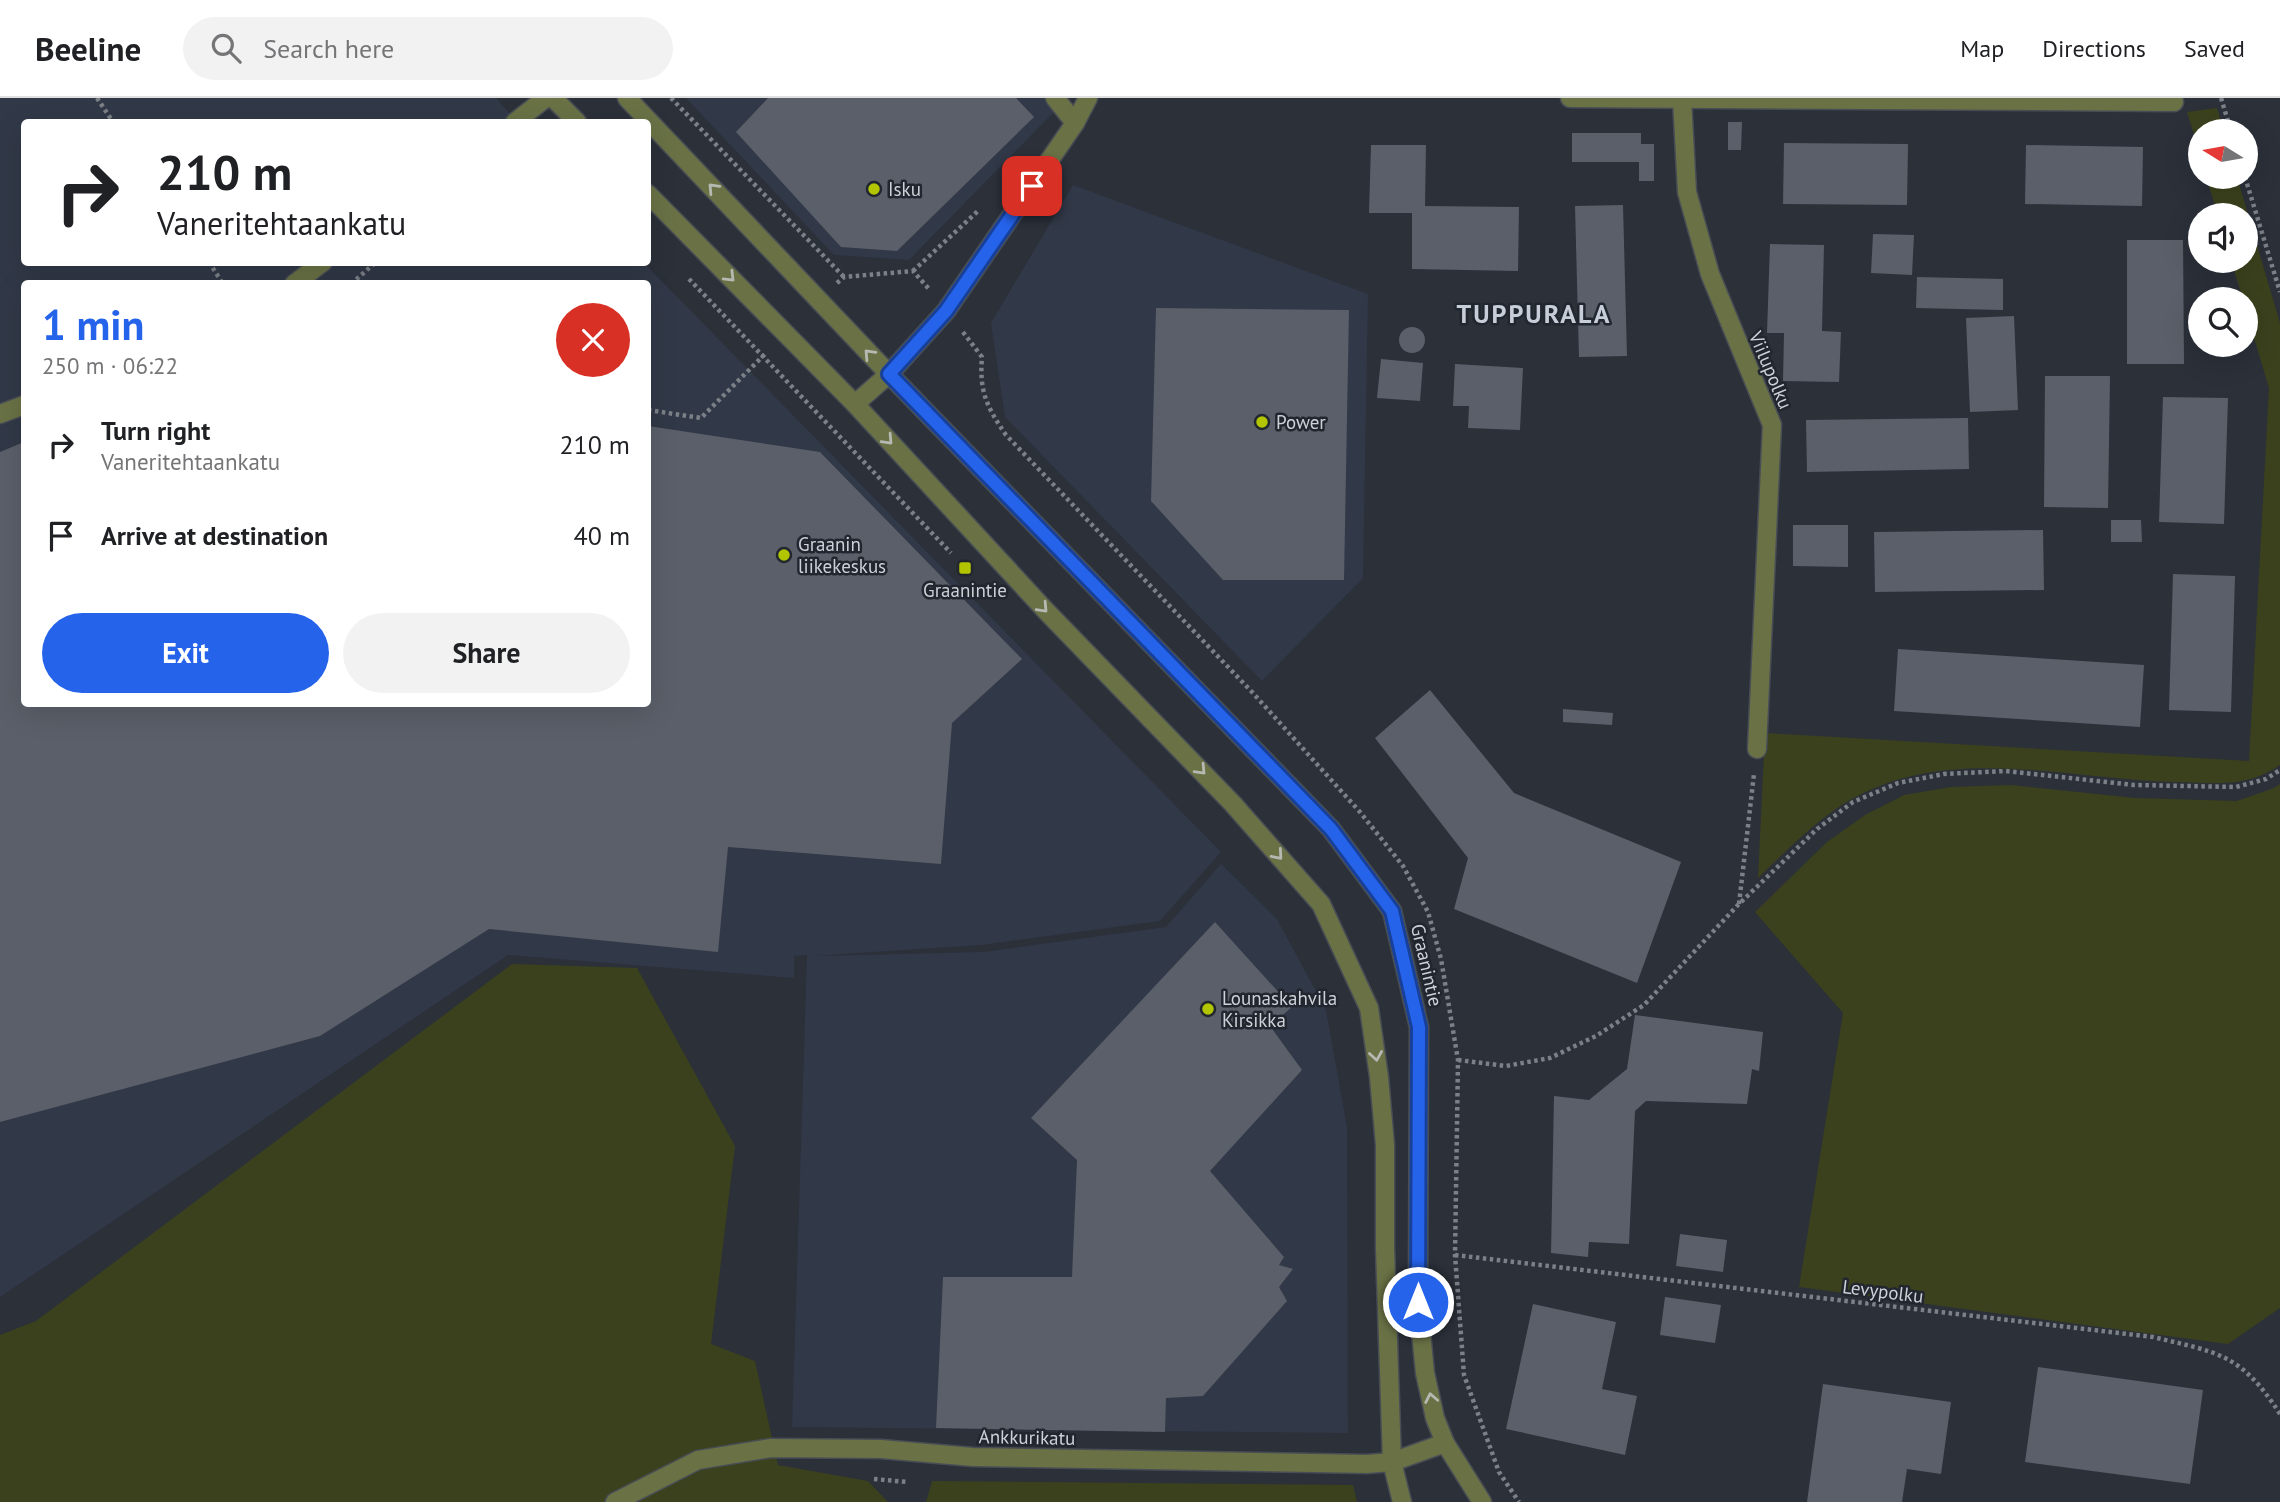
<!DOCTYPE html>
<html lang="en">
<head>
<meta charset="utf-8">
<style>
	body { margin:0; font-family:"PT Sans",sans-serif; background:#f2f2f2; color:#202124; height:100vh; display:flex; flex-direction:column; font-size:26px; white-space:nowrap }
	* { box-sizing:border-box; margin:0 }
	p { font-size:23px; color:#757577 }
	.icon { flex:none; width:38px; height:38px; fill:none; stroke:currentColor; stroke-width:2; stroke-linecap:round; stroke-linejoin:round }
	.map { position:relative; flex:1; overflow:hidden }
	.sheet { position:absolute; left:21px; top:182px; width:630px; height:427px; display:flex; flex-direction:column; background:#fff; border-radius:7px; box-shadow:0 7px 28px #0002 }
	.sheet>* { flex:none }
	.top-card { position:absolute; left:21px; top:21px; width:630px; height:147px; border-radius:7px; box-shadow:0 7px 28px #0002; background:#fff; color:#202124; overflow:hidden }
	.needle { width:46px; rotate:281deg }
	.controls { position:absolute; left:2188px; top:21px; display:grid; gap:14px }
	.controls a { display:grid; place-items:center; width:70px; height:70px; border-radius:50%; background:#fff; box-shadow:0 7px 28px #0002; font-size:35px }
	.pin { position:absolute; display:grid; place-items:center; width:60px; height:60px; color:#fff; margin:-30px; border-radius:14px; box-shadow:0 4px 10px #0006 }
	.me { position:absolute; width:77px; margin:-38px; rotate:0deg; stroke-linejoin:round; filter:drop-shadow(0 0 5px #0008) }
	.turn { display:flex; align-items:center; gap:24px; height:147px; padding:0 21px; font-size:32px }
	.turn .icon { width:91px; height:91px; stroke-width:2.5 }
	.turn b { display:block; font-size:49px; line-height:60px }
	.round { display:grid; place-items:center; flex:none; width:74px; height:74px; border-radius:37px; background:#f2f2f2 }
	.head { display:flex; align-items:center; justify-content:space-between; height:119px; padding:0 21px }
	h1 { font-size:42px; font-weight:700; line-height:52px; color:#2563eb }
	.button { display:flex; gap:14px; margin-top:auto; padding:14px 21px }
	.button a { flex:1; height:80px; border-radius:42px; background:#2563eb; color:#fff; font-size:28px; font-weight:700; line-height:80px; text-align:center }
	.button a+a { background:#f2f2f2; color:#202124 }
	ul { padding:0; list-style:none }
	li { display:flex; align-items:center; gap:21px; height:91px; padding:0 21px }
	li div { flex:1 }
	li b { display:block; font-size:26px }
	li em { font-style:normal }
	header { display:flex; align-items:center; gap:42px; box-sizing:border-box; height:98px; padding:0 35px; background:#fff; border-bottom:2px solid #e0e0e0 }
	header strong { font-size:33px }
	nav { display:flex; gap:38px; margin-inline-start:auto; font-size:24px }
	.search { width:490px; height:63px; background:#f2f2f2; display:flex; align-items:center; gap:18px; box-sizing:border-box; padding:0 24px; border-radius:38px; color:#757577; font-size:26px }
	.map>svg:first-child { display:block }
	.built { fill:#313847; fill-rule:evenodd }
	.green { fill:#3b411d }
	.building { fill:#5a5f69 }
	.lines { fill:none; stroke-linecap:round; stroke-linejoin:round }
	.minor-casing { stroke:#484d55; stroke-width:21 }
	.path { stroke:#7c8087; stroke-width:4.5; stroke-dasharray:3.5 3.5; stroke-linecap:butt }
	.minor { stroke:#697145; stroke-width:18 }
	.oneway { stroke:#b5b9b2 }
	.route-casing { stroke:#184099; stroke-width:18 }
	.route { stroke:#2563eb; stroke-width:12 }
	.poi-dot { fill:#b1c500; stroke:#21262f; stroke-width:2.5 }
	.labels { text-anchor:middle; stroke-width:5; stroke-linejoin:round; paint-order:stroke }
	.poi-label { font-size:19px; fill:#ced1d7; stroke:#21262f; text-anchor:start }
	.street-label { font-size:19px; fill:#ced1d7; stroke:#21262f }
	.district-label { font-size:26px; font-weight:bold; letter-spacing:2px; fill:#c7cdd9; stroke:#21262f }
</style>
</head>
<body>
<header>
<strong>Beeline</strong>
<div class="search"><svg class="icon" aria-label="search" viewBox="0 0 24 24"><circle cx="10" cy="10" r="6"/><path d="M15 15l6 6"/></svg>Search here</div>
<nav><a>Map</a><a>Directions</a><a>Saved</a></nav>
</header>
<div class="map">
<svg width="2280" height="1404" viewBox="0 0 2280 1404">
	<rect width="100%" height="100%" fill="#2b3039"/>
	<g class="built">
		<path d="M 0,0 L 496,0 L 517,24 L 24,24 L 24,164 L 644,165 L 1221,754 L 1160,823 L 981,847 L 813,858 L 984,854 L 1166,829 L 1221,766 L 1277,821 L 1326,912 L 1347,1029 L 1348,1335 L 792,1329 L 807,857 L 794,858 L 794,880 L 508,857 L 0,1199 ZM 24,186 L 648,186 L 648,606 L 24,606 Z"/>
		<path d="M 686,0 L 1048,0 L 1057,11 L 909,162 L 834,157 Z"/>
		<path d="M 1073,87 L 1368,196 L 1363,480 L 1262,583 L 1005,319 L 991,225 Z"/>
	</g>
	<g class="green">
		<path d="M 2217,10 L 2224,33 L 2200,33 L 2200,56 L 2187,14 Z"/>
		<path d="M 2206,79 L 2237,79 L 2280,225 L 2280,667 C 2246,690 2216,685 2177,684 C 2070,682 1951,645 1852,701 C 1816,721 1788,752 1758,780 L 1765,635 L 2249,663 L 2269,290 L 2245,210 L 2245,201 L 2243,201 L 2231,163 L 2245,163 L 2245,117 L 2218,117 Z"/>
		<path d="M 2280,686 L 2280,1210 L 2228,1246 L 1799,1189 L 1843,915 L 1755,814 L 1827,744 L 1865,717 L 1904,697 L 1951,689 L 2011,687 L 2135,700 L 2237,703 L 2274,690 Z"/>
		<path d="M 512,866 L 637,870 L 735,1048 L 711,1246 L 755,1263 L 778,1367 L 868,1383 L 888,1404 L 0,1404 L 0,1237 L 36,1223 Z"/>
		<path d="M 932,1383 L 1353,1387 L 1357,1404 L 926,1404 Z"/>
	</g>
	<g class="building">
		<path d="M 768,0 L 1016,0 L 1034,19 L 897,153 L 841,149 L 736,34 Z"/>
		<path d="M 1728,24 L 1742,24 L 1741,52 L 1728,52 Z"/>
		<path d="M 1572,35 L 1641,35 L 1641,46 L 1654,46 L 1654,83 L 1639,83 L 1639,64 L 1572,64 Z"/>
		<path d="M 1784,45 L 1908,46 L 1907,107 L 1783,106 Z"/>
		<path d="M 1371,47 L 1426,47 L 1425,108 L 1519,109 L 1518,173 L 1412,171 L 1412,115 L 1369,115 Z"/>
		<path d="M 2026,47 L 2143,49 L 2142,108 L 2025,106 Z"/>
		<path d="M 1623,107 L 1627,258 L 1579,259 L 1575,108 Z"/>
		<path d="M 1873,136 L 1914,137 L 1912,177 L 1871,175 Z"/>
		<path d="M 2127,142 L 2183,142 L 2184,266 L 2127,266 Z"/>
		<path d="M 1770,146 L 1824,147 L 1822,233 L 1841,234 L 1839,284 L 1783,283 L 1784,235 L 1767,235 Z"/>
		<path d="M 1917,179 L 2003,181 L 2003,212 L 1916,210 Z"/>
		<path d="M 1156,210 L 1349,212 L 1344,482 L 1223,482 L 1151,403 Z"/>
		<path d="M 2014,218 L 2018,312 L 1970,314 L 1966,220 Z"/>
		<circle cx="1412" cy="242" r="13"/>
		<path d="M 1381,261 L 1423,265 L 1420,303 L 1377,300 Z"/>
		<path d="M 1455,266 L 1523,270 L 1520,332 L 1468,330 L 1469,308 L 1453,308 Z"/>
		<path d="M 2045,278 L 2110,278 L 2108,410 L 2044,409 Z"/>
		<path d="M 2163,299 L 2228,300 L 2224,426 L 2159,424 Z"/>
		<path d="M 1968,320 L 1969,371 L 1807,374 L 1806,322 Z"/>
		<path d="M 648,328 L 820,354 L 1022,561 L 952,625 L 941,766 L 728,749 L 718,854 L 489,831 L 320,938 L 0,1024 L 0,354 L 24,344 L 24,606 L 648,606 Z"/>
		<path d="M 2111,422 L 2141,422 L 2142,444 L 2111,444 Z"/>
		<path d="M 1793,427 L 1848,427 L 1848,469 L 1793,468 Z"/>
		<path d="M 2043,432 L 2044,492 L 1875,494 L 1874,434 Z"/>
		<path d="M 2173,476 L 2235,478 L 2231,614 L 2169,612 Z"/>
		<path d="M 1898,551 L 2144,567 L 2140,629 L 1894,613 Z"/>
		<path d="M 1430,592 L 1514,695 L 1681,764 L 1637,885 L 1454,811 L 1468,760 L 1375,640 Z"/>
		<path d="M 1563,611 L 1613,615 L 1612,627 L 1563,624 Z"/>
		<path d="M 1215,824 L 1292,909 L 1270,928 L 1302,972 L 1210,1073 L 1284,1159 L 1279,1167 L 1293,1171 L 1279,1189 L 1287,1203 L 1203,1298 L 1166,1300 L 1165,1334 L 936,1330 L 943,1179 L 1072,1179 L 1077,1062 L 1031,1020 Z"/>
		<path d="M 1635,917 L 1763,934 L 1759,973 L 1752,971 L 1747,1006 L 1646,1003 L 1635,1013 L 1629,1146 L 1589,1144 L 1588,1159 L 1551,1155 L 1554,998 L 1589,1002 L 1627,971 Z"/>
		<path d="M 1680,1136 L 1727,1142 L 1723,1174 L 1676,1168 Z"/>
		<path d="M 1665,1199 L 1721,1207 L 1715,1245 L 1660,1237 Z"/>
		<path d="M 1533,1206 L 1616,1224 L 1602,1291 L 1637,1298 L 1625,1357 L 1506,1331 Z"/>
		<path d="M 2038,1269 L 2203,1292 L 2190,1386 L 2025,1364 Z"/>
		<path d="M 1823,1286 L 1951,1304 L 1941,1376 L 1907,1371 L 1902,1404 L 1807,1404 Z"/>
	</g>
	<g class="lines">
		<g class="minor-casing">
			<g id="minor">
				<path d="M 553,0 L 577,24"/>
				<path d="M 627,0 L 889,276 L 1331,731 L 1392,813 L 1419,929 L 1418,1204 L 1425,1275 L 1435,1320 L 1445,1345 L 1482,1404"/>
				<path d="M 1055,0 L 1075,25"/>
				<path d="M 1570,0 L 2174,4"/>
				<path d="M 1682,1 L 1687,94 L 1710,176 L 1772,327 L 1757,651"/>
				<path d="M 515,24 L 546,0"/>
				<path d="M 648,96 L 855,306 L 1047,514 L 1233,706 L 1321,806 L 1369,910 L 1379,979 L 1385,1047 L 1385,1150 L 1392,1364 L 1402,1404"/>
				<path d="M 294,186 L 323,164"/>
				<path d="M 855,306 L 889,276 L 946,213 L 1075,25 L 1088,0"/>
				<path d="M 0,316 L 24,307"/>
				<path d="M 615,1404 L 698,1362 L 771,1350 L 881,1351 L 973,1359 L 1367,1366 L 1392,1364 L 1445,1345"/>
			</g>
		</g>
		<g class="path">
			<path d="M 97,0 L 113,24"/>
			<path d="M 671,0 L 844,179"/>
			<path d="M 2221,0 L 2231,33"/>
			<path d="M 2245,79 L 2280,194"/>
			<path d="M 209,164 L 223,186"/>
			<path d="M 913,173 L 979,112"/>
			<path d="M 689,181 L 951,455"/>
			<path d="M 837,185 L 844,179 L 913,173 L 929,191"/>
			<path d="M 351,186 L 376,164"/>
			<path d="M 963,234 L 982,259 C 979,294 987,309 1006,337 L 1252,594 L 1360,714 L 1403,768 L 1428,814 L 1441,861 L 1458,962 L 1455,1157 L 1464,1277 L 1499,1374 L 1519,1404"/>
			<path d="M 648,312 L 701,320 L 766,255"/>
			<path d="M 1739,806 L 1754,676"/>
			<path d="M 1458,962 L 1506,968 L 1550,960 L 1596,938 L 1644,907 L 1738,807 L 1817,731 L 1853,704 L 1898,685 L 1944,676 L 2006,673 L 2134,687 L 2236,689 L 2266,681 L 2280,672"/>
			<path d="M 1455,1157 L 2153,1239 C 2220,1255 2241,1256 2280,1316"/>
			<path d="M 874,1381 L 907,1384"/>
		</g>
		<use href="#minor" class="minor"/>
	</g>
	<defs><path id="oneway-chevron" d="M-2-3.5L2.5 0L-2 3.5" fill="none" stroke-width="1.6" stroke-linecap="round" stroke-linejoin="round" transform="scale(1.75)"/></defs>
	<g class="oneway">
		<use href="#oneway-chevron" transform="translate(713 90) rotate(-133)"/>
		<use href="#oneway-chevron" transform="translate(730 179) rotate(45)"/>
		<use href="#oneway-chevron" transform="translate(869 256) rotate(-133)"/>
		<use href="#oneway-chevron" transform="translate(888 342) rotate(47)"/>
		<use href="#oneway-chevron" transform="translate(1043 510) rotate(47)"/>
		<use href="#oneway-chevron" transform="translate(1201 672) rotate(47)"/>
		<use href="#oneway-chevron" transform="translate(1278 757) rotate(49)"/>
		<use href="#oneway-chevron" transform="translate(1376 958) rotate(81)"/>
		<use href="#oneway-chevron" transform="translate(1431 1300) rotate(-101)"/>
	</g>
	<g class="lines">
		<g class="route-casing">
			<path id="route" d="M 1032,88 L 946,213 L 889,276 L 1331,731 L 1392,813 L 1419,929 L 1418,1204"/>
		</g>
		<use href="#route" class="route"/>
	</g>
	<g class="poi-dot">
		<circle cx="874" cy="91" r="7"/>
		<circle cx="1262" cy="324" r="7"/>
		<circle cx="784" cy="457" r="7"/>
		<rect x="958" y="463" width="14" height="14" rx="3.5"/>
		<circle cx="1208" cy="911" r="7"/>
	</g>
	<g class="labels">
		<g class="poi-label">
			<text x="888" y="98">Isku</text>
			<text x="1276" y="331">Power</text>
			<text x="798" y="453">Graanin<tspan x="798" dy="22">liikekeskus</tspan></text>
			<text x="965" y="499" text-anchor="middle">Graanintie</text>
			<text x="1222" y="907">Lounaskahvila<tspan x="1222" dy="22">Kirsikka</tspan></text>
		</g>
		<g class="street-label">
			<text transform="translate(1771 272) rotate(67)" y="7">Viilupolku</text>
			<text transform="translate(1427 867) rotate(77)" y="7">Graanintie</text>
			<text transform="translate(1883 1193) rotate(7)" y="7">Levypolku</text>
			<text transform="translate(1027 1339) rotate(1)" y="7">Ankkurikatu</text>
		</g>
		<g class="district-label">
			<text x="1534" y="225">TUPPURALA</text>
		</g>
	</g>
</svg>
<div class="controls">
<a><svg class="needle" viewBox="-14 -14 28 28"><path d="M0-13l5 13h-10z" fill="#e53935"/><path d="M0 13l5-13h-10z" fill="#757577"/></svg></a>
<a><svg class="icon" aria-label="sound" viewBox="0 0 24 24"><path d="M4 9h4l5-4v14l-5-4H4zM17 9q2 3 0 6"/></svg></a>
<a><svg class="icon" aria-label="search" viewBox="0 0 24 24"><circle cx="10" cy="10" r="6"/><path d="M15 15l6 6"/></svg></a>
</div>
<div class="pin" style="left:1032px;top:88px;background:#d93025"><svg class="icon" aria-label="arrive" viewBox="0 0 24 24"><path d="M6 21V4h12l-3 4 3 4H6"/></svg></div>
<svg class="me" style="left:1418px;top:1204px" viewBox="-20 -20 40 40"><circle r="17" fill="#2563eb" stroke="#fff" stroke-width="3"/><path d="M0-11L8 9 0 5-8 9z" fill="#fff"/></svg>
<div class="top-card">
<div class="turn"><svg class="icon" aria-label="right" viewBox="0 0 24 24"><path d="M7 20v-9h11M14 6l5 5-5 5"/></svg><div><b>210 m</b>Vaneritehtaankatu</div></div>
</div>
<section class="sheet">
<div class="head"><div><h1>1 min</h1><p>250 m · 06:22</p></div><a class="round" style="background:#d93025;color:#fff"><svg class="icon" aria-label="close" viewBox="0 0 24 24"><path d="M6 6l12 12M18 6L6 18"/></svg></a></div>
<ul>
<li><svg class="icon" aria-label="right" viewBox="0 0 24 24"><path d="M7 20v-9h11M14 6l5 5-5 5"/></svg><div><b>Turn right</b><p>Vaneritehtaankatu</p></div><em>210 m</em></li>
<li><svg class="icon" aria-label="arrive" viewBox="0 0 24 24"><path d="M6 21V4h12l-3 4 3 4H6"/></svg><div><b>Arrive at destination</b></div><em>40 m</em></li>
</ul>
<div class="button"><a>Exit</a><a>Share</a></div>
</section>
</div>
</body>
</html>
